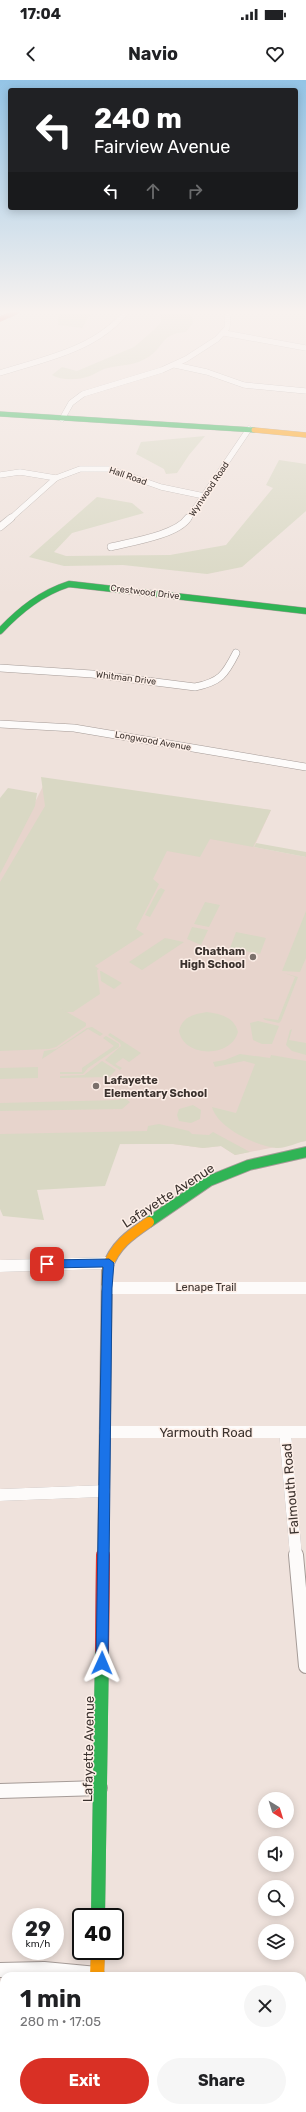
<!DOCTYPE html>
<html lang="en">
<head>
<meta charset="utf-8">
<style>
	body { margin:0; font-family:Rubik,sans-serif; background:#f6f6f6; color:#202124; height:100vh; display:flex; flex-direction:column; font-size:15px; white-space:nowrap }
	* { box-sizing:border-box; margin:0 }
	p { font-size:13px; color:#757577 }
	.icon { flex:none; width:22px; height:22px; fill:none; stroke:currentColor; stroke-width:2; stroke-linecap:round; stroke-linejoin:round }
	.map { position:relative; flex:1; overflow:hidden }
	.drawer { position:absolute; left:0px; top:1892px; width:306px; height:140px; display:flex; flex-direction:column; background:#fff; border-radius:12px 12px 0 0; box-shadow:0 2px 10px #0003 }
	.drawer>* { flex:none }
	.banner { position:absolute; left:8px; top:8px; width:290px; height:122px; border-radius:4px; box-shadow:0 2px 10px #0003; background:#202124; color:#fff; overflow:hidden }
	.needle { width:26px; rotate:142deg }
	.buttons { position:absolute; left:258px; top:1712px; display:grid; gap:8px }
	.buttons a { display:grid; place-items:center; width:36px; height:36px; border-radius:50%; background:#fff; box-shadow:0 2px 10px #0003; font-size:20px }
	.speed { position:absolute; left:12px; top:1828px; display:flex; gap:8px; font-size:20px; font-weight:700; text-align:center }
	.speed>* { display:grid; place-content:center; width:52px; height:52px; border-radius:50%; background:#fff; box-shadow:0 2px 10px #0003; line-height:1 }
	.speed small { font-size:10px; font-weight:400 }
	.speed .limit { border:2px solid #111; border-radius:6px; background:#fff; color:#111 }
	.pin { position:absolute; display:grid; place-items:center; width:34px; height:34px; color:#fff; margin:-17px; border-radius:8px; box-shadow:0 2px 6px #0006 }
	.me { position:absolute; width:44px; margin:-22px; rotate:1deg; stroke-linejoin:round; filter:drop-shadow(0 0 3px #0008) }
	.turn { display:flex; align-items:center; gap:14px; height:84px; padding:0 20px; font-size:18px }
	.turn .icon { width:52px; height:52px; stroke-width:2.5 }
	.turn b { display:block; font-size:28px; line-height:34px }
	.lanes { display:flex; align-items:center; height:38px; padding:0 20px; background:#0003; justify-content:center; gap:20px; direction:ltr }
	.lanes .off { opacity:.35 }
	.round { display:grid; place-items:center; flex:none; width:42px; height:42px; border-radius:21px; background:#f6f6f6 }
	.headline { display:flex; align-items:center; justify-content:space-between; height:68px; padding:0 20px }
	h1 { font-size:24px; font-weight:700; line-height:30px }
	.action { display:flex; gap:8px; margin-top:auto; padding:8px 20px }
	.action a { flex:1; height:46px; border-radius:24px; background:#d93025; color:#fff; font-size:16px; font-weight:700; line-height:46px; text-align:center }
	.action a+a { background:#f6f6f6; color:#202124 }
	.status { display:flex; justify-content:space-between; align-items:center; height:28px; padding:0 20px; background:#fff; direction:ltr }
	.status svg { height:11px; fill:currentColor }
	header { display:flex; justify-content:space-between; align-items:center; height:52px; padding:0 20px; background:#fff; font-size:18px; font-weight:700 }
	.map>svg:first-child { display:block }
	.education { fill:#e7d4cc }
	.green { fill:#d9d8c4 }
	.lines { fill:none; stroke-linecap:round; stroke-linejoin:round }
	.street-far3-casing { stroke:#a59b97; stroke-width:6 }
	.street-far2-casing { stroke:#a59b97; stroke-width:8 }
	.street-far1-casing { stroke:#a59b97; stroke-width:12 }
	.street-casing { stroke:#a59b97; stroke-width:16 }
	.fast-far3-casing { stroke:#a59b97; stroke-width:5.5 }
	.fast-far2-casing { stroke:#a59b97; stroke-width:7 }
	.fast-far1-casing { stroke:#a59b97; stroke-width:12 }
	.fast-casing { stroke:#a59b97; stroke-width:14 }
	.slow-far2-casing { stroke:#a59b97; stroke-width:5.5 }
	.slow-far1-casing { stroke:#a59b97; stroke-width:12 }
	.slow-casing { stroke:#a59b97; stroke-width:14 }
	.jam-far2-casing { stroke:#a59b97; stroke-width:5.5 }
	.jam-far1-casing { stroke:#a59b97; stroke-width:12 }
	.jam-casing { stroke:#a59b97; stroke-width:14 }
	.street-far3 { stroke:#fdfbfa; stroke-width:5.5 }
	.street-far2 { stroke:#fdfbfa; stroke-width:7 }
	.street-far1 { stroke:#fdfbfa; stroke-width:12 }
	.street { stroke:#fdfbfa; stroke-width:14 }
	.fast-far3 { stroke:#30b455; stroke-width:5 }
	.fast-far2 { stroke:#30b455; stroke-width:6 }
	.fast-far1 { stroke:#30b455; stroke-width:10 }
	.fast { stroke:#30b455; stroke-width:14 }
	.slow-far2 { stroke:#ff9f0a; stroke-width:5 }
	.slow-far1 { stroke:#ff9f0a; stroke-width:10 }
	.slow { stroke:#ff9f0a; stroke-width:14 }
	.jam-far2 { stroke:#e5322d; stroke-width:5 }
	.jam-far1 { stroke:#e5322d; stroke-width:10 }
	.jam { stroke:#e5322d; stroke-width:14 }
	.route { fill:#1a73e8; stroke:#114b97 }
	.poi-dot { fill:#7a706b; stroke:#fdefe8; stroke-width:1.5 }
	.labels { text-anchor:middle; stroke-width:3; stroke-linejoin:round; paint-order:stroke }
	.far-street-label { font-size:9px; fill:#3b322e; stroke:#fdefe8 }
	.poi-label { font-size:11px; font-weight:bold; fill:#3b322e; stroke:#fdefe8; text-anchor:end }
	.street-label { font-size:11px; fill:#3b322e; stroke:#fdefe8 }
	.near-street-label { font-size:13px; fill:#3b322e; stroke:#fdefe8 }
</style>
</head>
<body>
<div class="status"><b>17:04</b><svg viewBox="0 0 49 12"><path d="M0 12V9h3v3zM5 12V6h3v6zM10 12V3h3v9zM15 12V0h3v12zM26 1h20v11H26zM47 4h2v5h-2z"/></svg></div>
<header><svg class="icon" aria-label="back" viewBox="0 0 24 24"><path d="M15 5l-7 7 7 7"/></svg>Navio<svg class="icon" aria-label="heart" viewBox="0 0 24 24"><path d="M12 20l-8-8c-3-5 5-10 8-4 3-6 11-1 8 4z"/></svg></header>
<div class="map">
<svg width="306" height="2032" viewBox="0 0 306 2032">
	<rect width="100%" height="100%" fill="#efe2dc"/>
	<path class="education" d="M 46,700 L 271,730 L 254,767 L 306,777 L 306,1061 L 235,1075 L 221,1066 L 203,1068 L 173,1064 L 141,1064 L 0,1065 L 0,793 Z"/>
	<g class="green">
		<path d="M 58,232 L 92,232 L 82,248 L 58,245 Z"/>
		<path d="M 172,232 L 190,232 L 193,243 L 186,252 C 158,254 165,270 143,280 C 131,286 117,285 104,289 C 99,291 95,294 90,296 C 79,300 62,301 52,295 L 62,287 L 77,291 L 134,267 L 155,249 L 161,242 L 161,234 Z"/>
		<path d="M 205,356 L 189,375 L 177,393 L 166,394 L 164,389 L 136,374 L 141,362 Z"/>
		<path d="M 279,380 L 306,384 L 306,431 L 242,487 L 207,494 L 123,485 L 64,486 L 29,477 L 97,417 L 132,423 L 144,433 L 72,453 L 54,472 L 66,476 L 170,475 L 226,465 L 273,408 L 266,405 Z"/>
		<path d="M 41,697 L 271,730 L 253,767 L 210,759 L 200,777 L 167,771 L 153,799 L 159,804 L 136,849 L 144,854 L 95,886 L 99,889 L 97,890 L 100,914 L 73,932 L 67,932 L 53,924 L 86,943 L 86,946 L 56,967 L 49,969 L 0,971 L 0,802 L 45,726 Z"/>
		<path d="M 8,708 L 37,713 L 35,726 L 0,794 L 0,718 Z"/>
		<path d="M 256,763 L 306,772 L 306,777 L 254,767 Z"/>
		<path d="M 161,808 L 165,810 L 150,837 L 145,835 L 158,810 Z"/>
		<path d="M 205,822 L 220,825 L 209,847 L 194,844 Z"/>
		<path d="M 306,831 L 306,878 L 300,892 L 282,891 Z"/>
		<path d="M 192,847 L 208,850 L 201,865 L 187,859 Z"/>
		<path d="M 236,852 L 266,858 L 260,874 L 230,868 Z"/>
		<path d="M 165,858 L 184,862 L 142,890 L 129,882 Z"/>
		<path d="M 100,891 L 101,891 L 122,903 L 114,909 L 101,901 Z"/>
		<path d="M 284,893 L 298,897 L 281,941 L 279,943 L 265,940 L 263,938 L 278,940 L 295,897 Z"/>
		<path d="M 207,932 C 221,934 234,937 238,952 C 231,978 184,978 179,951 C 182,937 194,934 207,932 Z"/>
		<path d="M 258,941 L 279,946 L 272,964 L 262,964 L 253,960 L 250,943 Z"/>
		<path d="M 92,947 L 103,954 L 100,956 L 88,949 L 42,979 L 44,971 L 56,969 L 87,948 Z"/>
		<path d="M 292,949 L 289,960 L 306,963 L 306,975 L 292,971 L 286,965 L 290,950 Z"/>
		<path d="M 110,953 L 141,973 L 129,982 L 123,978 L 115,984 L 122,988 L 120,990 L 105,980 L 121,966 L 120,963 L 108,955 Z"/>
		<path d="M 106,956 L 119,964 L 119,967 L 88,988 L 83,994 L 60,994 L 60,992 L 82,992 L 82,988 L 114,966 L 103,958 Z"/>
		<path d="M 240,974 L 270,978 L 271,975 L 306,981 L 306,1061 C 297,1062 286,1069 276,1068 C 258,1066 218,1049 212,1027 L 236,1033 L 255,984 L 244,981 L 215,987 L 213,982 L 225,980 Z"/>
		<path d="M 102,981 L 116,990 L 109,997 L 60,998 L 60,996 L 84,995 Z"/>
		<path d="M 38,987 L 38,998 L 0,999 L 0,988 Z"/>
		<path d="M 123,1017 L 130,1022 L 122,1029 L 0,1031 L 0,1023 L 118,1020 Z"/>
		<path d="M 193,1025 L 201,1030 L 200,1039 L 191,1043 L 179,1041 L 177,1035 L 179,1029 Z"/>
		<path d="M 159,1044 L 189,1051 L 192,1054 L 209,1055 L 213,1052 L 250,1072 L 235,1075 L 221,1066 L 203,1068 L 173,1064 L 120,1064 L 105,1106 L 37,1110 L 44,1140 L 3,1136 L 0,1129 L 0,1054 L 147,1051 L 148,1046 Z"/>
	</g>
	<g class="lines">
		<g class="street-far3-casing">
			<g id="street-far3">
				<path d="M 224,253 L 306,268"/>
				<path d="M 175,285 L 207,292 L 244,305 L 306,311"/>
				<path d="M 0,293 C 44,279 95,270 126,232"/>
				<path d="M 62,339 L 71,323 L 83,314 L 162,290 L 186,279 L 217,259 L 227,248 L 228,232"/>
				<path d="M 0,395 L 20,392 L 56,398"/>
				<path d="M 10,439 L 56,398 L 80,389 L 110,389 L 161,407 L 204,416"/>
				<path d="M 188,439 L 249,349"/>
			</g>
		</g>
		<g class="street-far2-casing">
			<g id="street-far2">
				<path d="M 0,447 L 11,438"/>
				<path d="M 111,467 C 131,462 177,455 188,438"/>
				<path d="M 0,588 L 92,594 L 195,607 C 220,602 225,595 236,573"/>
				<path d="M 0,644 L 74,648 L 306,687"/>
			</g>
		</g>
		<g class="street-far1-casing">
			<g id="street-far1">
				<path d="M 0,1186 L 109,1183"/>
				<path d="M 107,1208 L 306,1208"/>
				<path d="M 105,1352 L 306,1352"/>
				<path d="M 285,1352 L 296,1476"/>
				<path d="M 0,1415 L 104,1411"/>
			</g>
		</g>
		<g class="street-casing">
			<g id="street">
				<path d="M 296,1475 L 306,1586"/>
				<path d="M 0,1711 L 100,1708"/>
				<path d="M 0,1890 L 44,1889 L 97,1894"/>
			</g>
		</g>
		<g class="fast-far3-casing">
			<path id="fast-far3" d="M 0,334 L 254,350"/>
		</g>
		<g class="fast-far2-casing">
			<path id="fast-far2" d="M 0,551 C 20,530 41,513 69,504 L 306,531"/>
		</g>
		<g class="fast-far1-casing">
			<path id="fast-far1" d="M 149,1142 L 209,1101 L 249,1085 L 306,1072"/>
		</g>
		<g class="fast-casing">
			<path id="fast" d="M 98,1837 L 102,1570"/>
		</g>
		<g class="slow-far2-casing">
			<path id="slow-far2" d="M 254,350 L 306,355"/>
		</g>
		<g class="slow-far1-casing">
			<path id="slow-far1" d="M 104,1410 L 107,1188 C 115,1165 130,1155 149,1142"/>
		</g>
		<g class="slow-casing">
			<path id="slow" d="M 97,1896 L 98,1871"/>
		</g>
		<g class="jam-far2-casing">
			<path id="jam-far2" d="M 0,239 L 16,232"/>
		</g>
		<g class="jam-far1-casing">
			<path id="jam-far1" d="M 103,1476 L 104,1410"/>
		</g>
		<g class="jam-casing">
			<g id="jam">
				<path d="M 102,1570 L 103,1475"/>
				<path d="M 95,2028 L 95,2032"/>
			</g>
		</g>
		<use href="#street-far3" class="street-far3"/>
		<use href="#street-far2" class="street-far2"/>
		<use href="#street-far1" class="street-far1"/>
		<use href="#street" class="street"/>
		<use href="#fast-far3" class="fast-far3"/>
		<use href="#fast-far2" class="fast-far2"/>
		<use href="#fast-far1" class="fast-far1"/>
		<use href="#fast" class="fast"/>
		<use href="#slow-far2" class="slow-far2"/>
		<use href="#slow-far1" class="slow-far1"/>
		<use href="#slow" class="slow"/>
		<use href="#jam-far2" class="jam-far2"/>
		<use href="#jam-far1" class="jam-far1"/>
		<use href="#jam" class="jam"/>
	</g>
	<linearGradient id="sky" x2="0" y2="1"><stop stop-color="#94c4e6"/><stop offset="0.45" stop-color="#f8f2ef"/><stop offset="1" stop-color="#f8f2ef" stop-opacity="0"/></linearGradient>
	<rect width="306" height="516" fill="url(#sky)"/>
	<path class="route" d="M 109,1179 L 114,1183 L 112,1208 L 108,1583 L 106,1587 L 102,1589 L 97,1587 L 96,1583 L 102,1208 L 103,1187 L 47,1188 L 42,1184 L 47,1180 Z"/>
	<g class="poi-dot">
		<circle cx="253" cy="877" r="4"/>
		<circle cx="96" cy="1006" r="4"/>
	</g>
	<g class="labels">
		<g class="far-street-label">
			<text transform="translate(128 396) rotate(19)" y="3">Hall Road</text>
			<text transform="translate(209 409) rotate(-56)" y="3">Wynwood Road</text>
			<text transform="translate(145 512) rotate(7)" y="3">Crestwood Drive</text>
			<text transform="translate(126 598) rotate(7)" y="3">Whitman Drive</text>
			<text transform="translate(153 661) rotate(10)" y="3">Longwood Avenue</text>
		</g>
		<g class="poi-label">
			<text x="245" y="875">Chatham<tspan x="245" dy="13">High School</tspan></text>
			<text x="104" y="1004" text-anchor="start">Lafayette<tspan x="104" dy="13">Elementary School</tspan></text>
		</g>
		<g class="street-label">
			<text x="206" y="1211">Lenape Trail</text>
		</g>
		<g class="near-street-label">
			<text transform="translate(168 1115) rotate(-33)" y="5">Lafayette Avenue</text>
			<text x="206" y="1357">Yarmouth Road</text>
			<text transform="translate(290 1409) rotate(-95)" y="5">Falmouth Road</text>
			<text transform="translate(88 1669) rotate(-89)" y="5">Lafayette Avenue</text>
		</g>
	</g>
</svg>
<div class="buttons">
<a><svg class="needle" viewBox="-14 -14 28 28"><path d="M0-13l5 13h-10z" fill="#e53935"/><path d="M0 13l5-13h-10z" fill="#757577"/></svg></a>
<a><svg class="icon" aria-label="sound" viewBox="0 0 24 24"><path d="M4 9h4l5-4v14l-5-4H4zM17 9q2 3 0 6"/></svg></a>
<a><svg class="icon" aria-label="search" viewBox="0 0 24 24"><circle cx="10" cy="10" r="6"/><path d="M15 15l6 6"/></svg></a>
<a><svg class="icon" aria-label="layers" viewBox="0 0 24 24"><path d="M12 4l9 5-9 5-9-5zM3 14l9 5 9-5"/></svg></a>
</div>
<div class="speed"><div>29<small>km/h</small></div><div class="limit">40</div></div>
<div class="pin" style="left:47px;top:1184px;background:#d93025"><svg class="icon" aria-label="arrive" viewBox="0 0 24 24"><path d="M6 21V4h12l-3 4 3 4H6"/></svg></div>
<svg class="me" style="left:102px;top:1583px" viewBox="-20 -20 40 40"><path d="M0-17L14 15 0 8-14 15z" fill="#1a73e8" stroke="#fff" stroke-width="4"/></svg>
<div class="banner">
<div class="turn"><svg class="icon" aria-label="left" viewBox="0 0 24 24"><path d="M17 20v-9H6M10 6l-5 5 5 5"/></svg><div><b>240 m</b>Fairview Avenue</div></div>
<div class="lanes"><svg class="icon" aria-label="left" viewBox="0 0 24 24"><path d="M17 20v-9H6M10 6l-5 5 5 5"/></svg><svg class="icon off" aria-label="ahead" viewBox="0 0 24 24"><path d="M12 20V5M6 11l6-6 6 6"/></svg><svg class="icon off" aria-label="right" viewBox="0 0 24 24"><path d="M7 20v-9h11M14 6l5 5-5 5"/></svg></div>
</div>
<section class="drawer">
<div class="headline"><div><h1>1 min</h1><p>280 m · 17:05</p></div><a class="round"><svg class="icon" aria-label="close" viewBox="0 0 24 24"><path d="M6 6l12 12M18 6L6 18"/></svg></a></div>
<div class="action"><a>Exit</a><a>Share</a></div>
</section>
</div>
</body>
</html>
